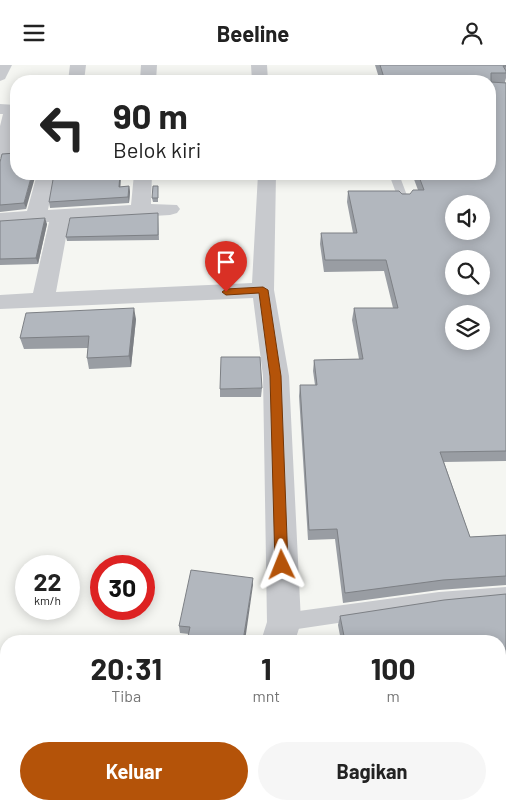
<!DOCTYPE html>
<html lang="id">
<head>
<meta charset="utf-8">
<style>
	body { margin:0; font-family:Barlow,sans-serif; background:#f6f6f6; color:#222; height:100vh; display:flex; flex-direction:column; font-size:19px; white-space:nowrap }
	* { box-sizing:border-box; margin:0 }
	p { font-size:16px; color:#767676 }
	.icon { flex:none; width:28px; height:28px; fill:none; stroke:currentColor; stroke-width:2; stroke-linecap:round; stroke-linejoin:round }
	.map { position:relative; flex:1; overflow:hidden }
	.side { position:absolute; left:0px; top:570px; width:506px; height:175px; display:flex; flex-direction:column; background:#fff; border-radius:20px 20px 0 0; box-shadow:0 2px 12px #0003 }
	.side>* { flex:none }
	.top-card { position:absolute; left:10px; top:10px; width:486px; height:105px; border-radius:20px; box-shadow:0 2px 12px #0003; background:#fff; color:#222; overflow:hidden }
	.buttons { position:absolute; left:445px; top:130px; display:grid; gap:10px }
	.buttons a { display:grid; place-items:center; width:45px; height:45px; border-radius:50%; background:#fff; box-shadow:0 2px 12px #0003; font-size:25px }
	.speed { position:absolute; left:15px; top:490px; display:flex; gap:10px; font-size:25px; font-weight:700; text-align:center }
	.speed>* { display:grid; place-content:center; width:65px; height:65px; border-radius:50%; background:#fff; box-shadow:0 2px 12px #0003; line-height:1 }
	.speed small { font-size:12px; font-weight:400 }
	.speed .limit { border:8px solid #d22; background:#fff; color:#111 }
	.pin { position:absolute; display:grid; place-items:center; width:42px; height:42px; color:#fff; margin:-51px -21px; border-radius:50% 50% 50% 0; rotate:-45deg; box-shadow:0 0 5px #0007 }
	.pin .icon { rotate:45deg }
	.me { position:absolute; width:55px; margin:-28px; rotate:358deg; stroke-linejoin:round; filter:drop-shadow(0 0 4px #0008) }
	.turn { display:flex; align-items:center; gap:18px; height:105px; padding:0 20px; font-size:22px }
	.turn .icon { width:65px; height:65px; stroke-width:2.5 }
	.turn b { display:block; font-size:35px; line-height:42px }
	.eta { display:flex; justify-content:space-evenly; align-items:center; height:85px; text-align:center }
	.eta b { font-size:30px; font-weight:700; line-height:35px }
	.action { display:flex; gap:10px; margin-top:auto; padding:10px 20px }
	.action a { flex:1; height:58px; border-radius:30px; background:#b45309; color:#fff; font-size:20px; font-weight:700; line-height:58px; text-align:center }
	.action a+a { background:#f6f6f6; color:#222 }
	header { display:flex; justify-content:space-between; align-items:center; height:65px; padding:0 20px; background:#fff; font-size:22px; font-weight:700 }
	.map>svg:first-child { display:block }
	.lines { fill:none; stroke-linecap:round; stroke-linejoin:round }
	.lane { fill:#c8cace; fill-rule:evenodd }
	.street { fill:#c8cace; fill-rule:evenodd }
	.wall { fill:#999da3 }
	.shaded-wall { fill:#7d8085 }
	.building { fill:#b2b7be; stroke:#7d8085; fill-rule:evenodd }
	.route { fill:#b45309; stroke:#753606 }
</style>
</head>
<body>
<header><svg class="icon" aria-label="menu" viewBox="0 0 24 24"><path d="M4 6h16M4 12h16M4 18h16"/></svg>Beeline<svg class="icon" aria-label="person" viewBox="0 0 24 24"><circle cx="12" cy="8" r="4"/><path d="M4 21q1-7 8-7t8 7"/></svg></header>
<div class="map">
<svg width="506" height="745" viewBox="0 0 506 745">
	<rect width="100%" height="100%" fill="#f5f6f2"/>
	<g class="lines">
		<g class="lane">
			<path d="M 389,109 L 399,109 L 409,136 L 408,138 L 400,138 L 399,136 Z"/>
			<path d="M 506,522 L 506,538 L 439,543 L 284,566 L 278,563 L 275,557 L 278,551 L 284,548 L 439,527 Z"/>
		</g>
		<g class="street">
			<path d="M 0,0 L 12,0 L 5,14 L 0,16 Z"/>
			<path d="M 70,0 L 86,0 L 84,16 L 68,16 Z"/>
			<path d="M 141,0 L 157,0 L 156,16 L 140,16 Z"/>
			<path d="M 251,0 L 267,0 L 268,16 L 252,16 Z"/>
			<path d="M 0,39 L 16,40 L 16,65 L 12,83 L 16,83 L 16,93 L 0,93 L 0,61 L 3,49 L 0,49 Z"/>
			<path d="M 37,109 L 55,109 L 48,145 L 131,140 L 134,109 L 152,109 L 151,139 L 177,140 L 180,144 L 177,148 L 170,150 L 69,156 L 56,227 L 252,218 L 258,109 L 276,109 L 274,225 L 289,311 L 301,557 L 295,576 L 261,576 L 267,557 L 263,311 L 253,233 L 0,244 L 0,230 L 33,228 L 49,157 L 0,160 L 0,148 L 27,146 Z"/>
			<rect x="500" y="628" width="6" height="36"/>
			<path d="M 227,739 L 267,739 L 266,745 L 226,745 Z"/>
		</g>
	</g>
	<g class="wall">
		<path d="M 375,0 L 506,0 L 506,13 L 505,17 L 506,18 L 506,396 L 444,397 L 470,472 L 506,470 L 506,520 L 439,525 L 343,538 L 335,474 L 308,475 L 299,331 L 300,320 L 315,320 L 313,306 L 314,295 L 359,294 L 352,255 L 354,243 L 393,243 L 384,206 L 324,207 L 320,179 L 321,168 L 353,168 L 347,137 L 348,126 L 410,129 L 418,125 L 412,109 L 490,109 L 490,16 L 380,16 Z"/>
		<path d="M 16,88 L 26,144 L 0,147 L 0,97 Z"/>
		<path d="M 121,109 L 120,122 L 129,121 L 130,127 L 129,138 L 50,143 L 49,137 Z"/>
		<path d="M 158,121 L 158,137 L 153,137 L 152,133 Z"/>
		<path d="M 158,148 L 159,175 L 67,176 L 66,172 Z"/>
		<path d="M 0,156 L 47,159 L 38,199 L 0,200 Z"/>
		<path d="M 136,254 L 131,302 L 89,304 L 87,293 L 88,283 L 24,284 L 20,273 Z"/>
		<path d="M 262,323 L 261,332 L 220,332 L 220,324 Z"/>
		<path d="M 253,520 L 189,569 L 180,568 L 179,561 Z"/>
		<path d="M 506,529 L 506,627 L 504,627 L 500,633 L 500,576 L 341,576 L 338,560 L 340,551 Z"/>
		<path d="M 506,679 L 506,703 L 500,686 Z"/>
		<path d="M 303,739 L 453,739 L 455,745 L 304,745 Z"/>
	</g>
	<g class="shaded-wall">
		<path d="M 32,109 L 36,109 L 26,144 L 24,138 Z"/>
		<path d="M 120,109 L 121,109 L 120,128 L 119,122 Z"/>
		<path d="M 129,121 L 130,127 L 129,138 L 128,132 Z"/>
		<path d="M 45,153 L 47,159 L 38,199 L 36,193 Z"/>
		<path d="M 134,243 L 136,254 L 131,302 L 129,291 Z"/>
		<path d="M 253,513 L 253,520 L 245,576 L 243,576 Z"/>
	</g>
	<g class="building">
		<path d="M 380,0 L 506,0 L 506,1 L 503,1 L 506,6 L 506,8 L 491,8 L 491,17 L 506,18 L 506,386 L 440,387 L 470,472 L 506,470 L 506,511 L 443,515 L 345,528 L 337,464 L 309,465 L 300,320 L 317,320 L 314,295 L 363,294 L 354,243 L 398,243 L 386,195 L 325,195 L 321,168 L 357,168 L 348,126 L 399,126 L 402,129 L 410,129 L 413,125 L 424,125 L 418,109 L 490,109 L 490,16 L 385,16 ZM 454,139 L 481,139 L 481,166 L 454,166 ZM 454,194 L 481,194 L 481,221 L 454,221 ZM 454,249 L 481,249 L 481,276 L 454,276 Z"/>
		<path d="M 16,81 L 16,109 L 32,109 L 24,138 L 0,140 L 0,97 L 2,89 L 16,88 Z"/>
		<path d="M 54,109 L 120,109 L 119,122 L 129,121 L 128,132 L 49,137 Z"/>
		<path d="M 153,121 L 158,121 L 158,133 L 152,133 Z"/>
		<path d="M 158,148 L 158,170 L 66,172 L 70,153 Z"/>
		<path d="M 45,153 L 36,193 L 0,194 L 0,156 Z"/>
		<path d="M 134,243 L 129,291 L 87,293 L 89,271 L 20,273 L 26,248 Z"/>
		<path d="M 221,292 L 260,292 L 262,323 L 220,324 Z"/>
		<path d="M 191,505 L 253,513 L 243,576 L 187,576 L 190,562 L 179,561 Z"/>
		<path d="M 506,529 L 506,618 L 505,618 L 504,628 L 500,628 L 500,576 L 345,576 L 340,551 L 444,535 Z"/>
		<path d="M 6,690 L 6,739 L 205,739 L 207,745 L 0,745 L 0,692 Z"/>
		<path d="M 306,739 L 453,739 L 455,745 L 307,745 Z"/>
	</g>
	<path class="route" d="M 263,222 L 268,225 L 281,311 L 288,500 L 286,505 L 282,506 L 277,505 L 275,500 L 270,311 L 259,228 L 226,230 L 222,227 L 226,224 Z"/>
</svg>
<div class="buttons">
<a><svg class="icon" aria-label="sound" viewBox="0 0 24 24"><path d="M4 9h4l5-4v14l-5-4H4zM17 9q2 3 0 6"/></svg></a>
<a><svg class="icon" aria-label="search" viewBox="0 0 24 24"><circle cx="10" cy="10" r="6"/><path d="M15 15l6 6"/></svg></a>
<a><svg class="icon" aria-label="layers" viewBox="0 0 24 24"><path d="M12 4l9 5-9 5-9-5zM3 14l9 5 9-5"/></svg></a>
</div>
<div class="speed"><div>22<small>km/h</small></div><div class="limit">30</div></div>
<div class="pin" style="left:226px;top:227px;background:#d93025"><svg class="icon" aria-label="arrive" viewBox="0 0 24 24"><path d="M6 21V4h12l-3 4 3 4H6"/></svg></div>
<svg class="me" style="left:282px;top:500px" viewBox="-20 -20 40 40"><path d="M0-17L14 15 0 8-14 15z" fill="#b45309" stroke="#fff" stroke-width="4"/></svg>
<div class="top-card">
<div class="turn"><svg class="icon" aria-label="left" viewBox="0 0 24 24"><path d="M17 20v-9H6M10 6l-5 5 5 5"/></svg><div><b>90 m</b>Belok kiri</div></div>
</div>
<section class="side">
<div class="eta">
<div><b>20:31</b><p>Tiba</p></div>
<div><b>1</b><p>mnt</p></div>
<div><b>100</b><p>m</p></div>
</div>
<div class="action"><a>Keluar</a><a>Bagikan</a></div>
</section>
</div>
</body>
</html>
